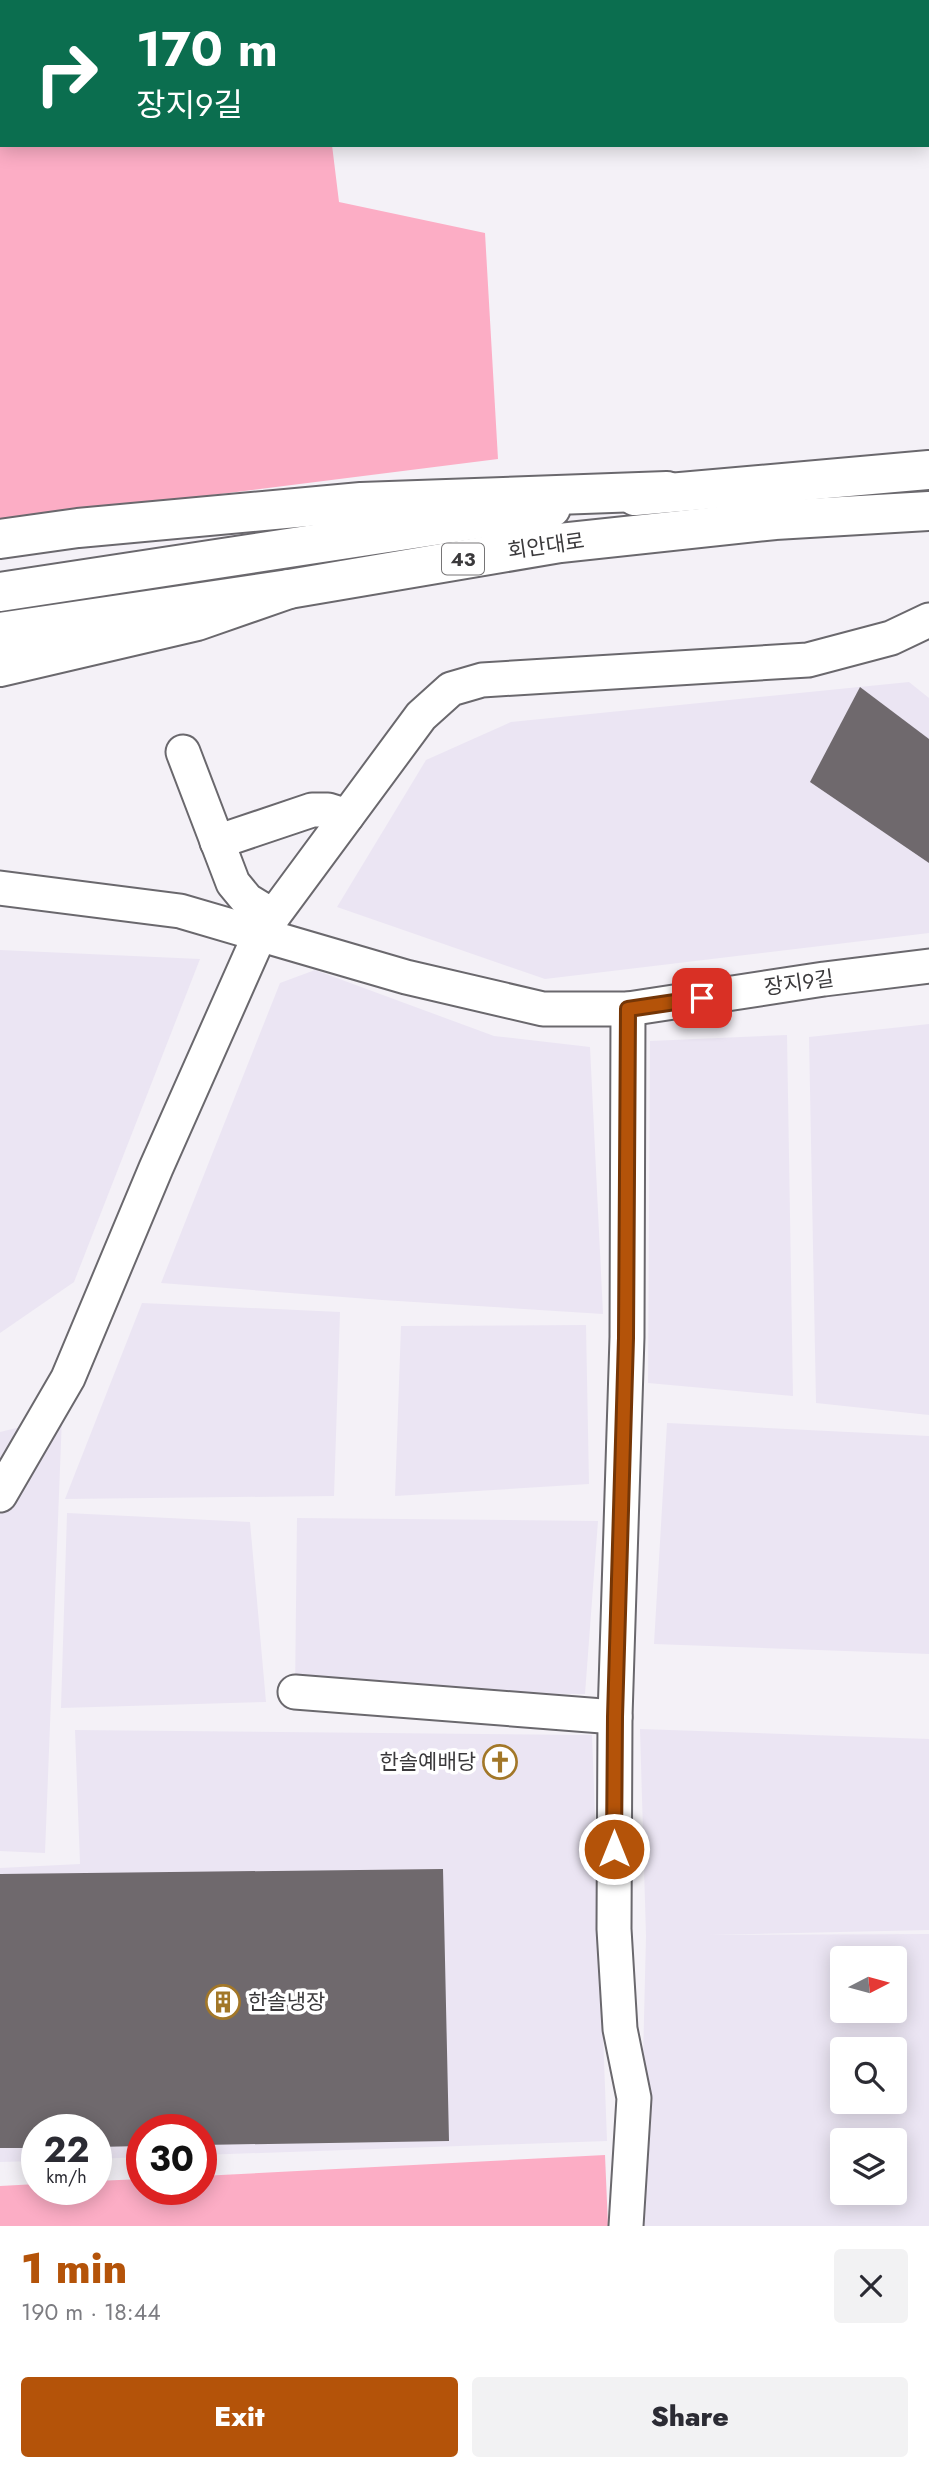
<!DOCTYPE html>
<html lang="en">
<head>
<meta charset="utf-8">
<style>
	body { margin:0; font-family:Jost,"Noto Sans KR",sans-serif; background:#f2f2f3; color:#2b2b33; height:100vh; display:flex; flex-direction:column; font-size:26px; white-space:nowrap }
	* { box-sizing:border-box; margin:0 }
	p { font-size:23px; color:#7c7c81 }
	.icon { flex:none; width:38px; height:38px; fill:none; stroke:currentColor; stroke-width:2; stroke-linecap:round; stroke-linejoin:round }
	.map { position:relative; height:2226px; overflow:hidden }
	.panel { display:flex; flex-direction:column; background:#fff; flex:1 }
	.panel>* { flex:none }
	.guide { position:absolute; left:0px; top:0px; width:929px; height:147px; box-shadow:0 4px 18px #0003; background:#0b6e4f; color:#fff; overflow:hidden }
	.needle { width:46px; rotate:84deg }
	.buttons { position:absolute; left:830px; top:1946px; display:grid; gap:14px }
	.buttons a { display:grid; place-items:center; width:77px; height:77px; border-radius:7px; background:#fff; box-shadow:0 4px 18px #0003; font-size:35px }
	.speed { position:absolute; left:21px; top:2114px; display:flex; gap:14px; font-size:35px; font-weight:700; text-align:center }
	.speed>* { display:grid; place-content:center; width:91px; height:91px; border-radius:50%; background:#fff; box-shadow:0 4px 18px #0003; line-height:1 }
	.speed small { font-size:18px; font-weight:400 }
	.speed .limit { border:10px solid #d22; background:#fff; color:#111 }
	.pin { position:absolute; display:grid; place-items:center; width:60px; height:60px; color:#fff; margin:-30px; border-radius:14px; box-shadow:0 4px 10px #0006 }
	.me { position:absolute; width:77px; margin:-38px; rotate:0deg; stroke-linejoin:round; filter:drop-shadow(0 0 5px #0008) }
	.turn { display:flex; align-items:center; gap:24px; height:147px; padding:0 21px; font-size:32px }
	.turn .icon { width:91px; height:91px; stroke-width:2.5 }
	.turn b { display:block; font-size:49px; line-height:60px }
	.round { display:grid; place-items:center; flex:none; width:74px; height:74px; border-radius:7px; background:#f2f2f3 }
	.overview { display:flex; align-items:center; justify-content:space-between; height:119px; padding:0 21px }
	h1 { font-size:42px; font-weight:800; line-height:52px; color:#b45309 }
	.primary-button { display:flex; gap:14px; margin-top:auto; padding:14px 21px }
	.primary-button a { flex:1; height:80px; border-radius:7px; background:#b45309; color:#fff; font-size:28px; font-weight:800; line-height:80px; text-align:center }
	.primary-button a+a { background:#f2f2f3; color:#2b2b33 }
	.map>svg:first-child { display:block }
	.built { fill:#ebe5f3; fill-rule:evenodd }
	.green { fill:#fcadc5 }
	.building { fill:#6f696d }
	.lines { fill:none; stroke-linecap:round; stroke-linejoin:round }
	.minor-casing { stroke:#6a686d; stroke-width:37 }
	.major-casing { stroke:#6a686d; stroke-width:42 }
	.highway-casing { stroke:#6a686d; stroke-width:42 }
	.minor { stroke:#fff; stroke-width:33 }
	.major { stroke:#fff; stroke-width:38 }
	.highway { stroke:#fff; stroke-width:38 }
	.route-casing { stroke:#753606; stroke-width:18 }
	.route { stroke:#b45309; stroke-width:12 }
	.labels { text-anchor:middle; stroke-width:7; stroke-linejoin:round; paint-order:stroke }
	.shield { fill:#fff; stroke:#767576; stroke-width:2 }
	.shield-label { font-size:19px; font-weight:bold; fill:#3b3a3c }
	.street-label { font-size:21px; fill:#3b3a3c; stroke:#fff }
	.poi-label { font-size:21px; fill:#3b3a3c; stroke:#fff; text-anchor:end }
</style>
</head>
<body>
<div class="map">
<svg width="929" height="2226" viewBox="0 0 929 2226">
	<rect width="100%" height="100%" fill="#f4f1f7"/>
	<g class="built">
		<path d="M 909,682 L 929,698 L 929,933 L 545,979 L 337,907 L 426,760 L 511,722 Z"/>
		<path d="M 0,950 L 200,959 L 74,1282 L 0,1333 Z"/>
		<path d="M 315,970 L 494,1036 L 590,1047 L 603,1314 L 382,1300 L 161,1283 L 280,983 Z"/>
		<path d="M 929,1024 L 929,1415 L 816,1403 L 809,1037 Z"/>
		<path d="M 787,1035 L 793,1396 L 648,1383 L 650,1041 Z"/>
		<path d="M 142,1303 L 340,1312 L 334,1496 L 65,1499 Z"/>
		<path d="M 586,1325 L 589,1484 L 395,1496 L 401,1326 Z"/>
		<path d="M 62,1417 L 45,1853 L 0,1851 L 0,1432 Z"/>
		<path d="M 667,1423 L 929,1436 L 929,1654 L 654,1644 Z"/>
		<path d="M 67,1513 L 250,1522 L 266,1702 L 61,1708 Z"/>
		<path d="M 297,1518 L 598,1521 L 585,1694 L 295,1692 Z"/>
		<path d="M 640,1729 L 929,1739 L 929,1930 L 708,1935 L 929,1934 L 929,2226 L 639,2226 L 646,1936 ZM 842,1958 L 894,1958 L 894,2011 L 842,2011 ZM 842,2049 L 894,2049 L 894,2102 L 842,2102 ZM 842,2140 L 894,2140 L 894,2193 L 842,2193 Z"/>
		<path d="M 75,1730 L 592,1735 L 607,2141 L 201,2155 L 201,2130 L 142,2130 L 142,2157 L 96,2159 L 96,2130 L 37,2130 L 37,2161 L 0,2162 L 0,1868 L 80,1864 Z"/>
	</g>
	<g class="green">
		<path d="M 0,0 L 315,0 L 2,2 L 2,145 L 332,145 L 339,202 L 485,233 L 498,459 L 0,522 Z"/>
		<path d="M 605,2155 L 608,2226 L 0,2226 L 0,2186 L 37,2184 L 37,2189 L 96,2189 L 96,2181 L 142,2179 L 142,2189 L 201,2189 L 201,2176 Z"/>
	</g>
	<g class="building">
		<path d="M 860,687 L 929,739 L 929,863 L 810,782 Z"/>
		<path d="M 443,1869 L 449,2141 L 201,2145 L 201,2130 L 142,2130 L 142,2146 L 96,2147 L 96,2130 L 37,2130 L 37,2148 L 0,2148 L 0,1874 Z"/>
	</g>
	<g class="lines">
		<g class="minor-casing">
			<g id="minor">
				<path d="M 183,752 L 233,883 L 247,900 L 273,916"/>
				<path d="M 217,842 L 312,810 L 328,810 L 347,816"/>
				<path d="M 0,888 L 180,911 L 406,977 L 543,1009 L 628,1009 L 627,1337 L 615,1717 L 614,1929 L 620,2029 L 634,2098 L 626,2226"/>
				<path d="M 628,1009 L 824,979 L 929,966"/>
				<path d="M 0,1495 L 68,1378 L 156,1168 L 260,934 L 421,716 L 451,689 L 482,680 L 808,660 L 891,638 L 929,620"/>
				<path d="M 295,1692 L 615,1717"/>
			</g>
		</g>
		<g class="major-casing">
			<g id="major">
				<path d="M 635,496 L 929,470"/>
				<path d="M 0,592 L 551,508"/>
				<path d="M 0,632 L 289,589 L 560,543 L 775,520 L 929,511"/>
			</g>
		</g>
		<g class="highway-casing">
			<g id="highway">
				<path d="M 0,539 L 78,528 L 361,502 L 667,491"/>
				<path d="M 0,667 L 197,621 L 289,589"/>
			</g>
		</g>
		<use href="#minor" class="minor"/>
		<use href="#major" class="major"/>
		<use href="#highway" class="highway"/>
	</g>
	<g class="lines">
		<g class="route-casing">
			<path id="route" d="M 614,1849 L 615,1717 L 626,1338 L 628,1009 L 702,998"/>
		</g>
		<use href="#route" class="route"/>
	</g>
	<defs>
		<g id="church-ring" transform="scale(1.75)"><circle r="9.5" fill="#fff" stroke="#a27728" stroke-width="1.5"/><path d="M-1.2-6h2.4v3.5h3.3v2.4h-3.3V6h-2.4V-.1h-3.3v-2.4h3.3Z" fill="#a27728"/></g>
		<g id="building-ring" transform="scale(1.75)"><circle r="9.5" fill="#fff" stroke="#a27728" stroke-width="1.5"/><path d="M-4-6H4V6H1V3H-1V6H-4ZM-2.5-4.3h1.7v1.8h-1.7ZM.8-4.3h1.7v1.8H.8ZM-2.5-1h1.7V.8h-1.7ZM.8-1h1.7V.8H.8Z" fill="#a27728"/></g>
	</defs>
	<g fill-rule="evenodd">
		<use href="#church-ring" x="500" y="1762"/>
		<use href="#building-ring" x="223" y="2002"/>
	</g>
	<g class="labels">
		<rect class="shield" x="442" y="543.5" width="42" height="31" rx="5"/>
		<g class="shield-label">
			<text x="463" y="566">43</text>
		</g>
		<g class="street-label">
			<text transform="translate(546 546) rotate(-8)" y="7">회안대로</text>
			<text transform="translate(799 983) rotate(-8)" y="7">장지9길</text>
		</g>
		<g class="poi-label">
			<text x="476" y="1769">한솔예배당</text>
			<text x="248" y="2009" text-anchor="start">한솔냉장</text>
		</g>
	</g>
</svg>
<div class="buttons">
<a><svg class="needle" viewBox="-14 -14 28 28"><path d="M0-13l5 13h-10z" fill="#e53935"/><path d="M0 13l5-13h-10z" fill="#7c7c81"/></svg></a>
<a><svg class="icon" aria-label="search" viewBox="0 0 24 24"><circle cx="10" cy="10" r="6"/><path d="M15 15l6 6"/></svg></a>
<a><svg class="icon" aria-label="layers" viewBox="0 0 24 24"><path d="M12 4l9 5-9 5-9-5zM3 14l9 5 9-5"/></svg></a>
</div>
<div class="speed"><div>22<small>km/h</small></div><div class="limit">30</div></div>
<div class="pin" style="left:702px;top:998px;background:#d93025"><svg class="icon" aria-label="arrive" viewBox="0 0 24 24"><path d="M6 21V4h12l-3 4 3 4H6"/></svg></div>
<svg class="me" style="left:614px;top:1849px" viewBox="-20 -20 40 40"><circle r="17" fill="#b45309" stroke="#fff" stroke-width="3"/><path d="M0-11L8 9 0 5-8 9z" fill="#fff"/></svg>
<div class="guide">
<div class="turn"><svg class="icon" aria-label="right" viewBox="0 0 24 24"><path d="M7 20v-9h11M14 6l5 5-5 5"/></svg><div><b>170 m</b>장지9길</div></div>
</div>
</div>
<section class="panel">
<div class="overview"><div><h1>1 min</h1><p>190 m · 18:44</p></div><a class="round"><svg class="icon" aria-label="close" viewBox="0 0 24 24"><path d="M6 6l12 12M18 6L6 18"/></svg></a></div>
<div class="primary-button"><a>Exit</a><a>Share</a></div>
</section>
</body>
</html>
